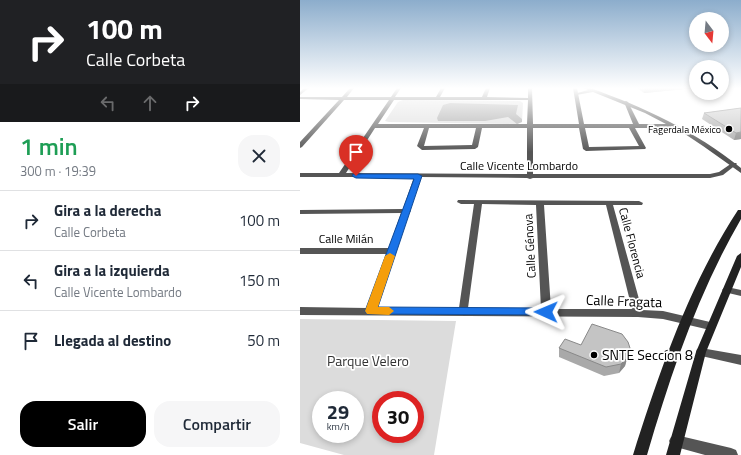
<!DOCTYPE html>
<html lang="es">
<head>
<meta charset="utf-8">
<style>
	body { margin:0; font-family:"Titillium Web",sans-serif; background:#f6f6f7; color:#1f2937; height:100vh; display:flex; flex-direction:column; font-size:15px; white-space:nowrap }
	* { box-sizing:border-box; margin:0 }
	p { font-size:13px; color:#747a83 }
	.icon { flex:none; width:22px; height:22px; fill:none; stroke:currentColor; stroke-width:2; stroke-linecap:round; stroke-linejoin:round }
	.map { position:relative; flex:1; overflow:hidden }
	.side { display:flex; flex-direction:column; background:#fff; width:300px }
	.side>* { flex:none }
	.guide { background:#202124; color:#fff; overflow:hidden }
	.needle { width:26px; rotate:164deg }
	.tools { position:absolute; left:389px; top:12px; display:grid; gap:8px }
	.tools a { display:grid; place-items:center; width:40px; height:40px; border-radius:50%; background:#fff; box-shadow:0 2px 6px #0003; font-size:20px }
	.speed { position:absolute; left:12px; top:391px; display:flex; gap:8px; font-size:20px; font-weight:700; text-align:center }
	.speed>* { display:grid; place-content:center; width:52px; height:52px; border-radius:50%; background:#fff; box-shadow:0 2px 6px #0003; line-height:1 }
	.speed small { font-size:10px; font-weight:400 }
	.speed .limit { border:6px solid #d22; background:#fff; color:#111 }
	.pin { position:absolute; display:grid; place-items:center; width:34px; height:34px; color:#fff; margin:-41px -17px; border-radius:50% 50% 50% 0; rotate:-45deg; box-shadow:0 0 4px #0007 }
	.pin .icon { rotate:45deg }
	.me { position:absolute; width:44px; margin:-22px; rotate:271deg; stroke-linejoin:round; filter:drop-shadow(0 0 3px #0008) }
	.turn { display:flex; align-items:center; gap:14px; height:84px; padding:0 20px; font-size:18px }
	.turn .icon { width:52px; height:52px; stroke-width:2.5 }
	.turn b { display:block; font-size:28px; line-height:34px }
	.lanes { display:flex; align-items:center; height:38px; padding:0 20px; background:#0003; justify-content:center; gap:20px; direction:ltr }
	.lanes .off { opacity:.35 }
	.round { display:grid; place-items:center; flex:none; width:42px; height:42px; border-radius:16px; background:#f6f6f7 }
	.headline { display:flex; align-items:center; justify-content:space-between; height:68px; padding:0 20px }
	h1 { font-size:24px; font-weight:600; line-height:30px; color:#1e9e55 }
	.cta { display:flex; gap:8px; margin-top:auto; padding:8px 20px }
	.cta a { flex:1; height:46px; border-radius:16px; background:#000; color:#fff; font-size:16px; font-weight:600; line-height:46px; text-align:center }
	.cta a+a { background:#f6f6f7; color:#1f2937 }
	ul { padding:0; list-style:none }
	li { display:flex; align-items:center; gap:12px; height:60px; padding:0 20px; border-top:1px solid #e0e1e3 }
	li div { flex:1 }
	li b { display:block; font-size:15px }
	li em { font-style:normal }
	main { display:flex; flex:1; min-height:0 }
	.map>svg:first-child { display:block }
	.green { fill:#dcdcdc; fill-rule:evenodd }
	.water { fill:#a3a3a3 }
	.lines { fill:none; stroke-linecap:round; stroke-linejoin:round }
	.minor { fill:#555; fill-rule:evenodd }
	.tertiary { fill:#555; fill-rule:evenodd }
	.secondary { fill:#222; fill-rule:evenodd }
	.wall { fill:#a9a9a9 }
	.shaded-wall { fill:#898989 }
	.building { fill:#c4c4c4; stroke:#898989 }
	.route { fill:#1a73e8; stroke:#114b97 }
	.slow { fill:#f59e0b }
	.poi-dot { fill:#000; stroke:#fff; stroke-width:1.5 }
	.labels { text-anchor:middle; stroke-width:3.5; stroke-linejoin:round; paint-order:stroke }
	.far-poi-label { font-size:10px; fill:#000; stroke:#fff; text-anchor:end }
	.street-label { font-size:12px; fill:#000; stroke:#fff }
	.near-street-label { font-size:14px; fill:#000; stroke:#fff }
	.near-poi-label { font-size:14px; fill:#000; stroke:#fff; text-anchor:start }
	.near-park-label { font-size:14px; fill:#333; stroke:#fff }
</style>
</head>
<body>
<main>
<section class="side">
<div class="guide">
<div class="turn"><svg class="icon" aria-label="right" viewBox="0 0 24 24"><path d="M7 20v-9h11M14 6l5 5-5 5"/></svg><div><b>100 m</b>Calle Corbeta</div></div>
<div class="lanes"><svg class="icon off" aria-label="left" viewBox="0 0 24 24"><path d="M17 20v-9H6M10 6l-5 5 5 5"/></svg><svg class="icon off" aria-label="ahead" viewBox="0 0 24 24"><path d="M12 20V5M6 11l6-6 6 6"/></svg><svg class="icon" aria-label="right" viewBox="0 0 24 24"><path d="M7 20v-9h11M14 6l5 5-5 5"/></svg></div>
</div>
<div class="headline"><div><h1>1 min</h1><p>300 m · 19:39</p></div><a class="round"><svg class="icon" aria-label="close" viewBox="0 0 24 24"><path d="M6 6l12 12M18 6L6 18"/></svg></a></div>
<ul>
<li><svg class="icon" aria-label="right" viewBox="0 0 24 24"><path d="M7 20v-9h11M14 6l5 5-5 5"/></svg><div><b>Gira a la derecha</b><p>Calle Corbeta</p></div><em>100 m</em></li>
<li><svg class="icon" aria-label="left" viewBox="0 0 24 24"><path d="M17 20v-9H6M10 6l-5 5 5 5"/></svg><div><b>Gira a la izquierda</b><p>Calle Vicente Lombardo</p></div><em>150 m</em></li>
<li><svg class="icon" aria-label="arrive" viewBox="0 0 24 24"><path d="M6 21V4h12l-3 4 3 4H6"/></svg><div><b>Llegada al destino</b></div><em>50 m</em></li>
</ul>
<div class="cta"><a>Salir</a><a>Compartir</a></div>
</section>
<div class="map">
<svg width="441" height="455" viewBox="0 0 441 455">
	<rect width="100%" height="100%" fill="#fff"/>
	<g class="green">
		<path d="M 103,100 L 220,101 L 223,103 L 222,122 L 217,124 L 89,122 L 85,121 L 98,102 Z"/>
		<path d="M 0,319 L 156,321 L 134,455 L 44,455 L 0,443 ZM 21,400 L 55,400 L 55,434 L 21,434 ZM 81,400 L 115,400 L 115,434 L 81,434 Z"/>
	</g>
	<path class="water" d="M 150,103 L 218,105 L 216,114 L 222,119 L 222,122 L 217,124 L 208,117 L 185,121 L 138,121 L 137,118 L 143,105 Z"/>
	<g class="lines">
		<g class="minor">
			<path d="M 4,88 L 9,88 L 0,95 L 0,92 Z"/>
			<path d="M 50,88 L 54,88 L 47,97 L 91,97 L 97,88 L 101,88 L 95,97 L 136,97 L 141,88 L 145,88 L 140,97 L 182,97 L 186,88 L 190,88 L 187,97 L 228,98 L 228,88 L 232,88 L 233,124 L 279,124 L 273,88 L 277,88 L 284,124 L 333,124 L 324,102 L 326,101 L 328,102 L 339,124 L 375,124 L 378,126 L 375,128 L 335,128 L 346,148 L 345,149 L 286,151 L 283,149 L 279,128 L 233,128 L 233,174 L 410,174 L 419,172 L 432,163 L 436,163 L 437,164 L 423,175 L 410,178 L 233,178 L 230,179 L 227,178 L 121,177 L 110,210 L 111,211 L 109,213 L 77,308 L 159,308 L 174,204 L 161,204 L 157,202 L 158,200 L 339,201 L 343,203 L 342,205 L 313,205 L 342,310 L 363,311 L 410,322 L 414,323 L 415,326 L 414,329 L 410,330 L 363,319 L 338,317 L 0,315 L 0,307 L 67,308 L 87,254 L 0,254 L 0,248 L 89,248 L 101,213 L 0,214 L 0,210 L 103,209 L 114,177 L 0,177 L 0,173 L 39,173 L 89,100 L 44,100 L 2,147 L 0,148 L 0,142 L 39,100 L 0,99 L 0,97 L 42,97 ZM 94,100 L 228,100 L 227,124 L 78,124 ZM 75,128 L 124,128 L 117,146 L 122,150 L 175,149 L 178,147 L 182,128 L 227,128 L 227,174 L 46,173 ZM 129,128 L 176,128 L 172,145 L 124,146 ZM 285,128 L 329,128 L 339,146 L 289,147 ZM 182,204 L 236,205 L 241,309 L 168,308 ZM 244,205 L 306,205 L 332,309 L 251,309 Z"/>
			<path d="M 427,287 L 441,290 L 441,296 L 424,292 L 422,290 L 424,288 Z"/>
			<path d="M 401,348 L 441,355 L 441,365 L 397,355 L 396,352 L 397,349 Z"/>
			<path d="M 376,435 L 431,448 L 436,450 L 438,455 L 405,455 L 376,447 L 371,445 L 369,441 L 371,437 Z"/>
		</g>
		<path class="tertiary" d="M 284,88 L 290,88 C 344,107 395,131 441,168 L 441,173 L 403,146 L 385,134 L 345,113 L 293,92 L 276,95 L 274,94 L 288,90 Z"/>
		<g class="secondary">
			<path d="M 438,210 L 441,210 L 441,219 C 398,293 371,373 347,455 L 333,455 C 360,370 389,285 438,210 Z"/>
			<path d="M 441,253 L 441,267 L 406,352 L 380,455 L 366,455 L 396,352 L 437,256 Z"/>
		</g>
	</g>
	<g class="wall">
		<path d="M 337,88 L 396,88 L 344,93 Z"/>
		<path d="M 441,108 L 441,139 L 434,140 L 402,119 L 404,113 Z"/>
		<path d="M 281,345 L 330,348 L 325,366 L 319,373 L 304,376 L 259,357 L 259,348 Z"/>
	</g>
	<g class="shaded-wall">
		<path d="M 345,88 L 396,88 L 344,93 Z"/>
		<path d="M 441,132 L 441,139 L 434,140 L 436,133 Z"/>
		<path d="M 330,348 L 325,366 L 319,373 L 321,364 Z"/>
	</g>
	<g class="building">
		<path d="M 441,108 L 441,132 L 436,133 L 404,113 Z"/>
		<path d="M 292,324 L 322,334 L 328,342 L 330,348 L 327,358 L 321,364 L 306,367 L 259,348 L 265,339 L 281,345 Z"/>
	</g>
	<linearGradient id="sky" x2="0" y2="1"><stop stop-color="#8cadcc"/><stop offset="0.58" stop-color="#fff"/><stop offset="1" stop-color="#fff" stop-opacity="0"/></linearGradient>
	<rect width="441" height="152" fill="url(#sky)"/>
	<path class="route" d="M 53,174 L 118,174 L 122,176 L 78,307 L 246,308 L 250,309 L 252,312 L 250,315 L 67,314 L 65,311 L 114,179 L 56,178 L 52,176 Z"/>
	<path class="slow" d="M 90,253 L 95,256 L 78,307 L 89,307 L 94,311 L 89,315 L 67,314 L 65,311 L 85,256 Z"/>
	<g class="poi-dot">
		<circle cx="429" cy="129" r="4"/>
		<circle cx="294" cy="355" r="4"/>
	</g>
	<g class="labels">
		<g class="far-poi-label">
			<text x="421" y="133">Fagerdala México</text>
		</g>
		<g class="street-label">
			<text x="219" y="170">Calle Vicente Lombardo</text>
			<text x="46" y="243">Calle Milán</text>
			<text transform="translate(332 243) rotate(75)" y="4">Calle Florencia</text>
			<text transform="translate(230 246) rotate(-93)" y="4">Calle Génova</text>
		</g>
		<g class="near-street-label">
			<text transform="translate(324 301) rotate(2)" y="5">Calle Fragata</text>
		</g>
		<g class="near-poi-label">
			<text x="302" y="360">SNTE Seccíon 8</text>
		</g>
		<g class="near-park-label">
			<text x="68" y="366">Parque Velero</text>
		</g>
	</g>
</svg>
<div class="tools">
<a><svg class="needle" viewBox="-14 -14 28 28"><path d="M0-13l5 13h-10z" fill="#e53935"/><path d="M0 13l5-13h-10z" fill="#747a83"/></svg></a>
<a><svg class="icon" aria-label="search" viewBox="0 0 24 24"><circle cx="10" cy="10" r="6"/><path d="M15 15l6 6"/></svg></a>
</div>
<div class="speed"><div>29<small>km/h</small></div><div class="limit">30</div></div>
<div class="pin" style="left:56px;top:176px;background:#d93025"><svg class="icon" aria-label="arrive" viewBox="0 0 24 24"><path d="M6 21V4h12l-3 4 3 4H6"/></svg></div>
<svg class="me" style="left:246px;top:312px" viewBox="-20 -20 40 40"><path d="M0-17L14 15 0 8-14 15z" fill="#1a73e8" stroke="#fff" stroke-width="4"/></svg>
</div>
</main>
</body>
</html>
